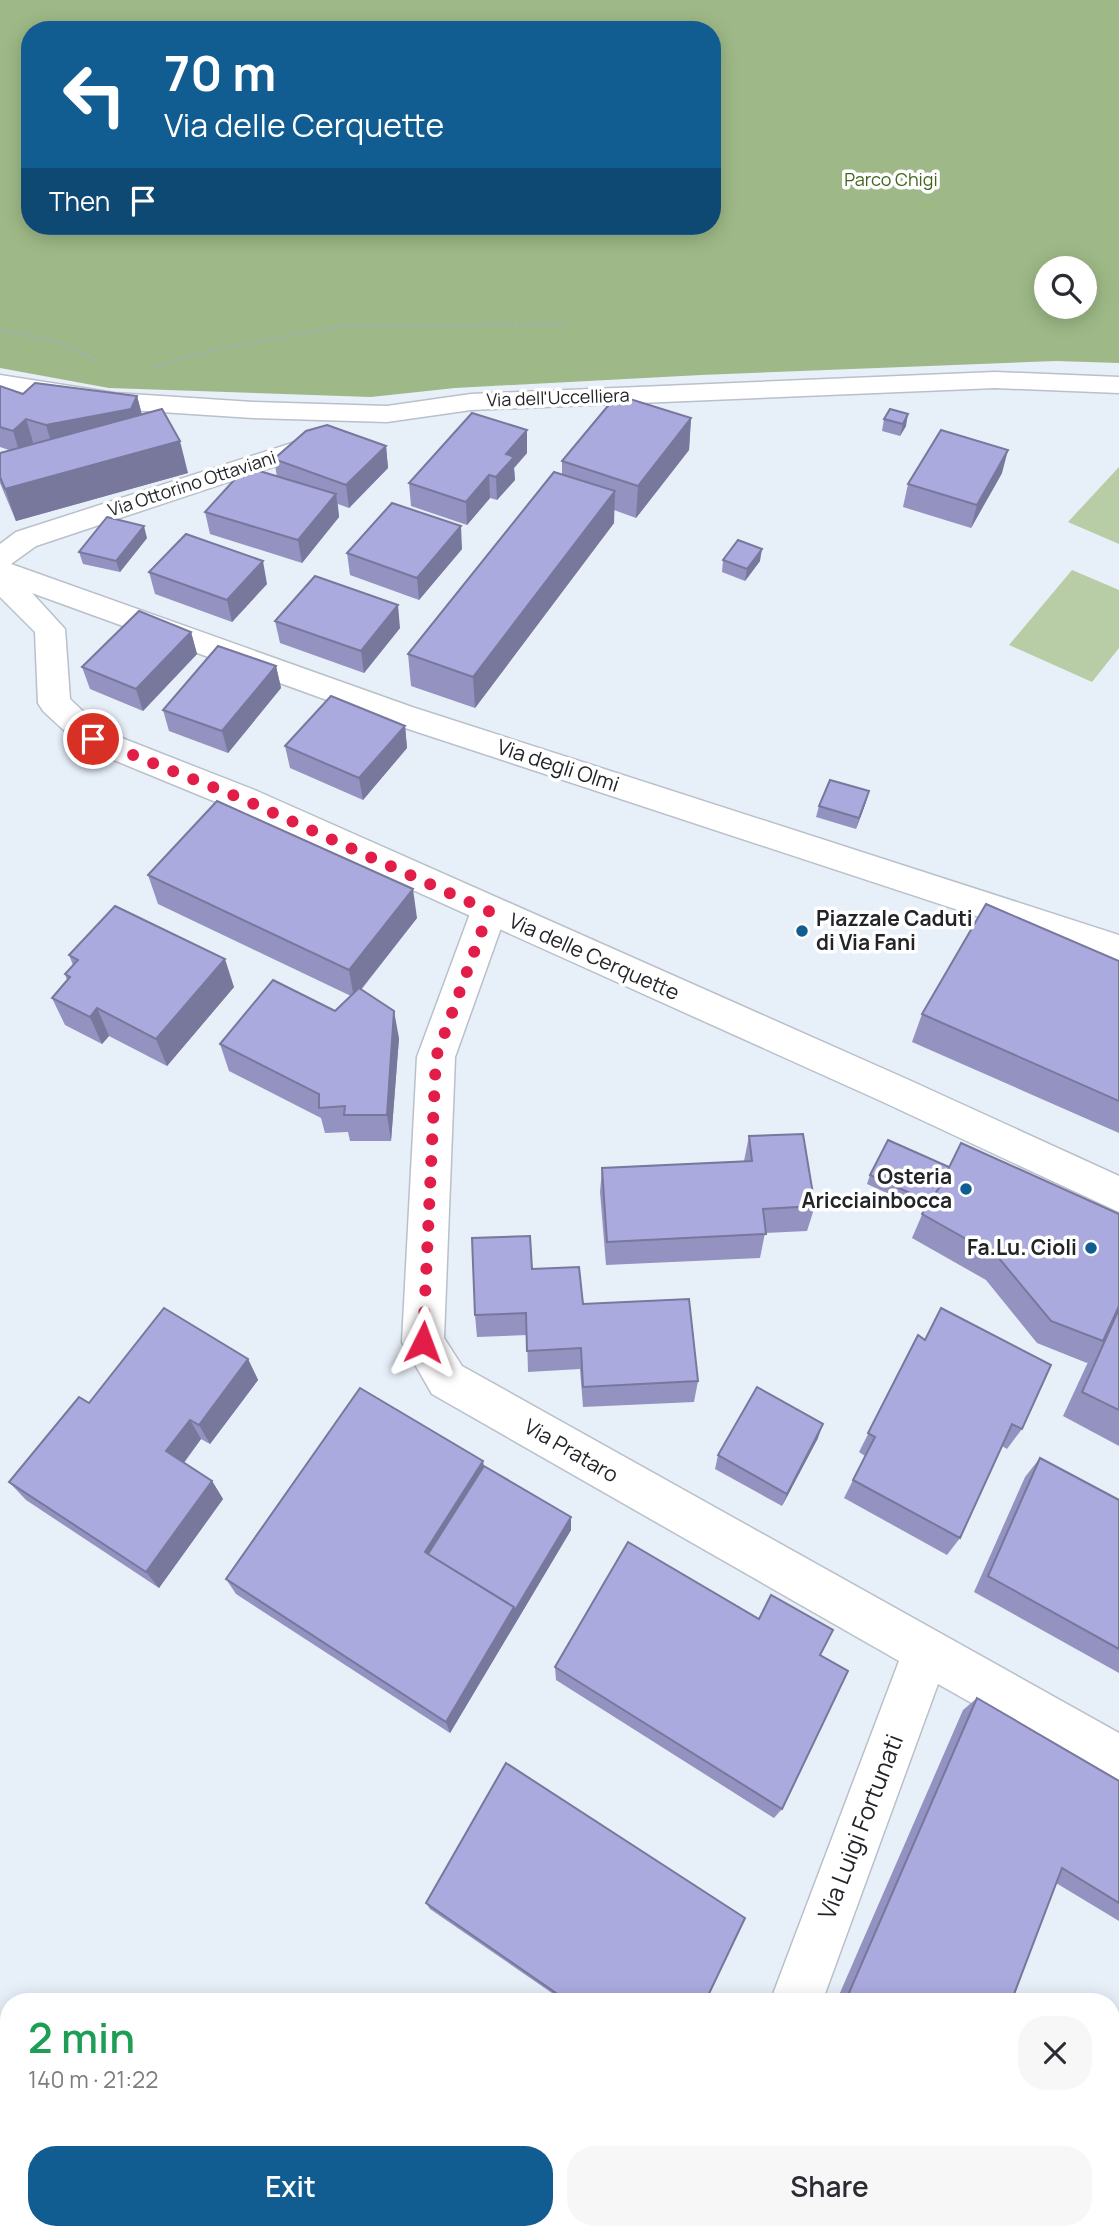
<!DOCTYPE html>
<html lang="en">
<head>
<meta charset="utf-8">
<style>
	body { margin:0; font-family:Manrope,sans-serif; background:#f7f7f7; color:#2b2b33; height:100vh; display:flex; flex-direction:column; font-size:26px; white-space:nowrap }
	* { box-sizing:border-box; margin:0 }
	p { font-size:23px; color:#7c7c81 }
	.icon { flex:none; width:38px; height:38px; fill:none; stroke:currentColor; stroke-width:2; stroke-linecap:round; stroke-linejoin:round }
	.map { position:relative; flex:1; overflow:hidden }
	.sheet { position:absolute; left:0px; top:1993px; width:1120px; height:247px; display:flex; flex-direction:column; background:#fff; border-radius:28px 28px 0 0; box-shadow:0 4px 18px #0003 }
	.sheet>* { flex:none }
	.hud { position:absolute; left:21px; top:21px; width:700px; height:214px; border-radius:28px; box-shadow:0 4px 18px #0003; background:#115c90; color:#fff; overflow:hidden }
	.tools { position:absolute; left:1034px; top:256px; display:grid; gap:14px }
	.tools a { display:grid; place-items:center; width:63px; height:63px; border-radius:50%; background:#fff; box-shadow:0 4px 18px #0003; font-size:35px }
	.pin { position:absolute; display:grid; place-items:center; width:60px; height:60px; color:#fff; margin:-30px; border:4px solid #fff; border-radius:50%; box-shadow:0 2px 7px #0007 }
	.me { position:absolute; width:77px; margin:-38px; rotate:3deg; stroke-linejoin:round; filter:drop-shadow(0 0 5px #0008) }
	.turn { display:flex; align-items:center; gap:24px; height:147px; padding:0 28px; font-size:32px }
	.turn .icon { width:91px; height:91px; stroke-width:2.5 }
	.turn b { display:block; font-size:49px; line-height:60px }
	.then { display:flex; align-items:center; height:66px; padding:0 28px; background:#0003; gap:14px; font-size:26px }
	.round { display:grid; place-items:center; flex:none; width:74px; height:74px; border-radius:28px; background:#f7f7f7 }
	.overview { display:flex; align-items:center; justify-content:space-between; height:119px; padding:0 28px }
	h1 { font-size:42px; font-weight:600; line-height:52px; color:#1e9e55 }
	.cta { display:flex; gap:14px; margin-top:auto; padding:14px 28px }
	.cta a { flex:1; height:80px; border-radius:28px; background:#115c90; color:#fff; font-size:28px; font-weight:600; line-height:80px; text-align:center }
	.cta a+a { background:#f7f7f7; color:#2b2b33 }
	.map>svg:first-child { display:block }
	.green { fill:#b8cda6 }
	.forest { fill:#9eb987; fill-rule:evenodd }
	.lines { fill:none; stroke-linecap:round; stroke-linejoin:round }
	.minor-casing { stroke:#b9c0ca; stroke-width:3 }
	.tertiary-casing { stroke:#b9c0ca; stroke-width:3 }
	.path { stroke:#a8aeb6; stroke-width:2.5; stroke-dasharray:3.5 3.5; stroke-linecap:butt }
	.minor { fill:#fff; fill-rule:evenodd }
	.tertiary { fill:#fff; fill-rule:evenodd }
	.wall { fill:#9392c0 }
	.shaded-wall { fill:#78779c }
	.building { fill:#abaadf; stroke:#78779c; stroke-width:2 }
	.route { stroke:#e11d48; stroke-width:12; stroke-dasharray:0 21.6 }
	.poi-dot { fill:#115c90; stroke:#fff; stroke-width:2.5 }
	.labels { text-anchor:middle; stroke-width:7; stroke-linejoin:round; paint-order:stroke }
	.far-park-label { font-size:18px; fill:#42631c; stroke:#fff }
	.far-street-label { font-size:18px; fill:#222428; stroke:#fff }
	.street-label { font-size:21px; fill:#222428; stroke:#fff }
	.poi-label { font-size:21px; font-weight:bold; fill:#222428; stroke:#fff; text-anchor:end }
	.near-street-label { font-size:24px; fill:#222428; stroke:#fff }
</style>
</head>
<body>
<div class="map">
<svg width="1119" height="2239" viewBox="0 0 1119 2239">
	<rect width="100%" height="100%" fill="#e7eff9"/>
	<g class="green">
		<path d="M 1119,467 L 1119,544 L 1068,522 Z"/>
		<path d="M 1072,570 L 1119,590 L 1119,648 L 1092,682 L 1009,645 Z"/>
	</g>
	<path class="forest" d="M 0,0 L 1119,0 L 1119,363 L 1056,361 L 701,375 L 455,388 L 371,397 L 109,388 L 0,368 ZM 30,30 L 712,30 L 712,226 L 30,226 ZM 1046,268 L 1085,268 L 1085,306 L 1046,306 Z"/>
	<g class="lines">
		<g class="minor-casing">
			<g id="minor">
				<path d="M 489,897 L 501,901 L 507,911 L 455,1057 L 444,1338 L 462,1366 L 1119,1733 L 1119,1784 L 1102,1777 L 938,1684 L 822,2002 L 770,2002 L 899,1661 L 432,1394 L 402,1342 L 417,1057 L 471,911 L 477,901 Z"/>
				<path d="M 759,2231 L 815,2231 L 817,2239 L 761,2239 Z"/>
			</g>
		</g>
		<g class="tertiary-casing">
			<g id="tertiary">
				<path d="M 995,372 L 1119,377 L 1119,393 L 995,388 L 471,410 L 387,422 L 253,418 L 115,409 L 0,391 L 0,375 L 115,393 L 253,402 L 387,406 L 471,394 Z"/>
				<path d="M 326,432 L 336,434 L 340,440 L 336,446 L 36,546 L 11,564 L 412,707 L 1119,935 L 1119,963 L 390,723 L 32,593 L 65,629 L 70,699 L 104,731 L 257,791 L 909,1080 L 1119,1176 L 1119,1212 L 883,1102 L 233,809 L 82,747 L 43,711 L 38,703 L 35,632 L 0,597 L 0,544 L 16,532 Z"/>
			</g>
		</g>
		<g class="path">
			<path d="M 0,330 L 57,342 L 98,361"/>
			<path d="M 155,367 L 219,348 L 346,326 L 566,324"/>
		</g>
		<use href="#minor" class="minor"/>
		<use href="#tertiary" class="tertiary"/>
	</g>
	<g class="wall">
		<path d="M 0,386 L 23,394 L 137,396 L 142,415 L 188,473 L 16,521 L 0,483 L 0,477 L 9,450 L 0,447 Z"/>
		<path d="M 890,409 L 906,426 L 900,436 L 882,431 L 884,419 Z"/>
		<path d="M 691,418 L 689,450 L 636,518 L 614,510 L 614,523 L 475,708 L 411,686 L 408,654 L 562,474 L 562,461 Z"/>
		<path d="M 386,446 L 388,468 L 349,508 L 338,504 L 339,517 L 302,563 L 210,534 L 205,512 L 277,477 L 274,459 Z"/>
		<path d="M 527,453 L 514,468 L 515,480 L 497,500 L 490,498 L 467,525 L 411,506 L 409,483 Z"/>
		<path d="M 1002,473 L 971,528 L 903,507 L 908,484 Z"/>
		<path d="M 147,538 L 120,572 L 83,564 L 79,552 Z"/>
		<path d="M 462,549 L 419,600 L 350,575 L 347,553 Z"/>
		<path d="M 723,560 L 760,561 L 745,581 L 722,572 Z"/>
		<path d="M 149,572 L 267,584 L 232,622 L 155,594 Z"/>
		<path d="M 275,621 L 400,628 L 364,673 L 280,643 Z"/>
		<path d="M 191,632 L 197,654 L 143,711 L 90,689 L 82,667 Z"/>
		<path d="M 276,666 L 281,688 L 228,753 L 169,731 L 163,710 Z"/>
		<path d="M 405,726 L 407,748 L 363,800 L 290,768 L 285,746 Z"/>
		<path d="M 866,802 L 856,829 L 816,817 L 819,806 Z"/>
		<path d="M 148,875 L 417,918 L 361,990 L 399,1038 L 391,1141 L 350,1141 L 348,1132 L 325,1133 L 321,1118 L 229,1071 L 220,1044 L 335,1011 L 351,996 L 158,904 Z"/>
		<path d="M 69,955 L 234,987 L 167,1066 L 109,1036 L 102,1044 L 65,1025 L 52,998 L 67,980 L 65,974 L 73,965 Z"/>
		<path d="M 1119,961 L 1119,1133 L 912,1042 L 922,1014 Z"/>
		<path d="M 749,1136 L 815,1206 L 807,1231 L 765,1233 L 760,1258 L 606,1265 L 600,1192 L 602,1168 L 744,1161 Z"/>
		<path d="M 949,1167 L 1119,1214 L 1119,1446 L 1063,1416 L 1088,1362 L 1087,1363 L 1037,1343 L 986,1280 L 912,1238 L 924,1210 L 867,1184 L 870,1175 Z"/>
		<path d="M 583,1304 L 698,1381 L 694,1402 L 583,1407 L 580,1369 L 528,1372 L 527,1335 L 477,1337 L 475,1315 Z"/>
		<path d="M 918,1335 L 1022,1429 L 1007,1449 L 1002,1446 L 960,1538 L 947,1555 L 844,1498 L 865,1456 L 859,1452 Z"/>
		<path d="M 248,1359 L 258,1380 L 210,1444 L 201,1439 L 184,1463 L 212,1481 L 223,1499 L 159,1588 L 26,1500 L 9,1482 L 89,1403 Z"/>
		<path d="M 818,1438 L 782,1506 L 715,1469 L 718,1455 Z"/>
		<path d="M 1040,1458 L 1119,1500 L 1119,1673 L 974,1592 L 1025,1477 Z"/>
		<path d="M 484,1466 L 571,1517 L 571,1530 L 450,1733 L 236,1594 L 226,1579 Z"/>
		<path d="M 820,1655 L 782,1809 L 774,1818 L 556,1680 L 555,1667 Z"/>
		<path d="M 977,1698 L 1119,1781 L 1119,1921 L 1056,1883 L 1011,2002 L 836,2002 L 963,1710 Z"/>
		<path d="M 426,1903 L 705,2002 L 565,2002 L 430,1909 Z"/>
	</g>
	<g class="shaded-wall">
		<path d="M 137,396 L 143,419 L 53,448 L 46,425 Z"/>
		<path d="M 908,414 L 906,426 L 900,436 L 903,424 Z"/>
		<path d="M 691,418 L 689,450 L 636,518 L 638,486 Z"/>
		<path d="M 26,419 L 33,442 L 20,454 L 13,431 Z"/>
		<path d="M 527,430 L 527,453 L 514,468 L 515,480 L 497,500 L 496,477 L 506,454 Z"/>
		<path d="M 180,441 L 188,473 L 16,521 L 5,489 Z"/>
		<path d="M 386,446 L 388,468 L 349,508 L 346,485 Z"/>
		<path d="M 1008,450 L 1002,473 L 971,528 L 977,505 Z"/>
		<path d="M 489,475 L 490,498 L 467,525 L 466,502 Z"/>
		<path d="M 615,491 L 614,523 L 475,708 L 473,677 Z"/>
		<path d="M 336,494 L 339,517 L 302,563 L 298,540 Z"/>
		<path d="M 144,526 L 147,538 L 120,572 L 116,561 Z"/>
		<path d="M 461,526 L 462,549 L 419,600 L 417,578 Z"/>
		<path d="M 762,549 L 760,561 L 745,581 L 747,569 Z"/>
		<path d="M 263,561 L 267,584 L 232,622 L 227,600 Z"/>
		<path d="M 398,605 L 400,628 L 364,673 L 361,651 Z"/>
		<path d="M 191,632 L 197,654 L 143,711 L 136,689 Z"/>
		<path d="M 276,666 L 281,688 L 228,753 L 222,731 Z"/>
		<path d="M 405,726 L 407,748 L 363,800 L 359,778 Z"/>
		<path d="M 869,791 L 866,802 L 856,829 L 859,818 Z"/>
		<path d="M 413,889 L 417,918 L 354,998 L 349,970 Z"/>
		<path d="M 225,959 L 234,987 L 167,1066 L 156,1039 Z"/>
		<path d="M 97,1008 L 109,1036 L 102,1044 L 90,1017 Z"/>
		<path d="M 394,1011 L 399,1038 L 391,1141 L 387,1115 Z"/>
		<path d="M 248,1359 L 258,1380 L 210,1444 L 199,1425 Z"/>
		<path d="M 190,1420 L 201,1439 L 178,1470 L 166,1451 Z"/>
		<path d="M 823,1424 L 818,1438 L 782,1506 L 787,1494 Z"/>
		<path d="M 483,1461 L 486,1479 L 434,1561 L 425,1552 Z"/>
		<path d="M 212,1481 L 223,1499 L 159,1588 L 146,1572 Z"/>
		<path d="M 571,1517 L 571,1530 L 450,1733 L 446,1722 L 514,1607 Z"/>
	</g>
	<g class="building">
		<path d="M 35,383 L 137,396 L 131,409 L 46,425 L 26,419 L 13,431 L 0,427 L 0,386 L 23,394 Z"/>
		<path d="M 617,395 L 691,418 L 638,486 L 562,461 Z"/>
		<path d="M 162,409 L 180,441 L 5,489 L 0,477 L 0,453 Z"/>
		<path d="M 890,409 L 908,414 L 903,424 L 884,419 Z"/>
		<path d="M 472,413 L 527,430 L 506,454 L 514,457 L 496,477 L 489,475 L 466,502 L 409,483 Z"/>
		<path d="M 327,425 L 386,446 L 346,485 L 274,459 L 306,431 Z"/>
		<path d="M 941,430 L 1008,450 L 977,505 L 908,484 Z"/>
		<path d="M 246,467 L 336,494 L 298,540 L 205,512 Z"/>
		<path d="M 554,472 L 615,491 L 473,677 L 408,654 Z"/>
		<path d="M 392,503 L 461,526 L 417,578 L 347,553 Z"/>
		<path d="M 107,517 L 144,526 L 116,561 L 79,552 Z"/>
		<path d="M 186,534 L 263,561 L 227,600 L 149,572 Z"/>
		<path d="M 738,540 L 762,549 L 747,569 L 723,560 Z"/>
		<path d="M 315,576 L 398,605 L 361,651 L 275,621 Z"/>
		<path d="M 139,611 L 191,632 L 136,689 L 82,667 Z"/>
		<path d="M 218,646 L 276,666 L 222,731 L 163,710 Z"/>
		<path d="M 331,696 L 405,726 L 359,778 L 285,746 Z"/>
		<path d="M 830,780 L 869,791 L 859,818 L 819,806 Z"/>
		<path d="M 217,801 L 413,889 L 349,970 L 148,875 Z"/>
		<path d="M 986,904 L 1119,961 L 1119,1101 L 922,1014 Z"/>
		<path d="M 115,906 L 225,959 L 156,1039 L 97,1008 L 90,1017 L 52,998 L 70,977 L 65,974 L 78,960 L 69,955 Z"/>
		<path d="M 273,980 L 335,1011 L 359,988 L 394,1011 L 387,1115 L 344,1115 L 345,1106 L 319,1108 L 319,1094 L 220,1044 Z"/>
		<path d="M 803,1134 L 815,1206 L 763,1209 L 766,1234 L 607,1242 L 602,1168 L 752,1161 L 749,1136 Z"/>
		<path d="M 888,1140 L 949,1167 L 939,1188 L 930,1202 L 870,1175 Z"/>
		<path d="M 961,1143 L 1119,1214 L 1119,1306 L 1103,1341 L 1051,1321 L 998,1257 L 922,1214 L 939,1188 Z"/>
		<path d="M 530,1236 L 532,1269 L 579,1267 L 583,1304 L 689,1299 L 698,1381 L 583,1387 L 581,1348 L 527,1351 L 526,1313 L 475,1315 L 472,1238 Z"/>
		<path d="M 164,1308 L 248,1359 L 199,1425 L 190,1420 L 166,1451 L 212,1481 L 146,1572 L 9,1482 L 79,1397 L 89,1403 Z"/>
		<path d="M 941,1308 L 1051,1365 L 1022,1429 L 1012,1424 L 960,1538 L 853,1480 L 875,1437 L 868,1433 L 918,1335 L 925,1340 Z"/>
		<path d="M 1119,1309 L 1119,1410 L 1082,1392 Z"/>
		<path d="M 757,1387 L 823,1424 L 787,1494 L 718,1455 Z"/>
		<path d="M 360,1388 L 483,1461 L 425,1552 L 514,1607 L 446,1722 L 226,1579 Z"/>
		<path d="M 1040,1458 L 1119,1500 L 1119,1649 L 988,1576 Z"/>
		<path d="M 484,1466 L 571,1517 L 514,1612 L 514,1607 L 428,1554 Z"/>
		<path d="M 628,1542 L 759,1619 L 771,1595 L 833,1630 L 820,1655 L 848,1671 L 782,1809 L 555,1667 Z"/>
		<path d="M 977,1698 L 1119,1781 L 1119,1903 L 1062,1868 L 1011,2002 L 845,2002 Z"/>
		<path d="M 506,1763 L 745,1918 L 705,2002 L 569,2002 L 426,1903 Z"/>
	</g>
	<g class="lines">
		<path class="route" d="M 93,739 L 245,800 L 489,911 L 436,1057 L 423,1342"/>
	</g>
	<g class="poi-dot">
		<circle cx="802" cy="931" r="7"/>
		<circle cx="966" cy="1189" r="7"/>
		<circle cx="1091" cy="1248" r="7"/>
	</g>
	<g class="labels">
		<g class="far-park-label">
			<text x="891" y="186">Parco Chigi</text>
		</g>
		<g class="far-street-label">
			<text transform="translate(558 398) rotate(-2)" y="6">Via dell'Uccelliera</text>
			<text transform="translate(192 484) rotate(-18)" y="6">Via Ottorino Ottaviani</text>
		</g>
		<g class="street-label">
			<text transform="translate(558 766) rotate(18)" y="7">Via degli Olmi</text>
			<text transform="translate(594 957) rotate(24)" y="7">Via delle Cerquette</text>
			<text transform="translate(571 1451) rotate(30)" y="7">Via Prataro</text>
		</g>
		<g class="poi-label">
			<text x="816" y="926" text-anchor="start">Piazzale Caduti<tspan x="816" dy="24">di Via Fani</tspan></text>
			<text x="952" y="1184">Osteria<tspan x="952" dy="24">Aricciainbocca</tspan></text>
			<text x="1077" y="1255">Fa.Lu. Cioli</text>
		</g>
		<g class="near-street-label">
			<text transform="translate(861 1827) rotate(-69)" y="8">Via Luigi Fortunati</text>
		</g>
	</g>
</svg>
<div class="tools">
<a><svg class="icon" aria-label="search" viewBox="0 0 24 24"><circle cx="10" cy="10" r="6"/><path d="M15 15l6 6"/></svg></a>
</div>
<div class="pin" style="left:93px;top:739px;background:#d93025"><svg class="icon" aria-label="arrive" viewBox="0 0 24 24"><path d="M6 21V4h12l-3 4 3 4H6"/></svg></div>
<svg class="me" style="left:423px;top:1342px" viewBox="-20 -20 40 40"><path d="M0-17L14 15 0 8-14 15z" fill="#e11d48" stroke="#fff" stroke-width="4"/></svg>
<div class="hud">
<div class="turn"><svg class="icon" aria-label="left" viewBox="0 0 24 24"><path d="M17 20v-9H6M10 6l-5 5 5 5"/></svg><div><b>70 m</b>Via delle Cerquette</div></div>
<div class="then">Then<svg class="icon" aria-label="arrive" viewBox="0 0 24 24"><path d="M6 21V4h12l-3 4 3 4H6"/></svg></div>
</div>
<section class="sheet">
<div class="overview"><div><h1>2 min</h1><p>140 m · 21:22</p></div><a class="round"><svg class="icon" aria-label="close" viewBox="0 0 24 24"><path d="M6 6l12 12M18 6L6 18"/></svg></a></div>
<div class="cta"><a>Exit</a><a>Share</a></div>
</section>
</div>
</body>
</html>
